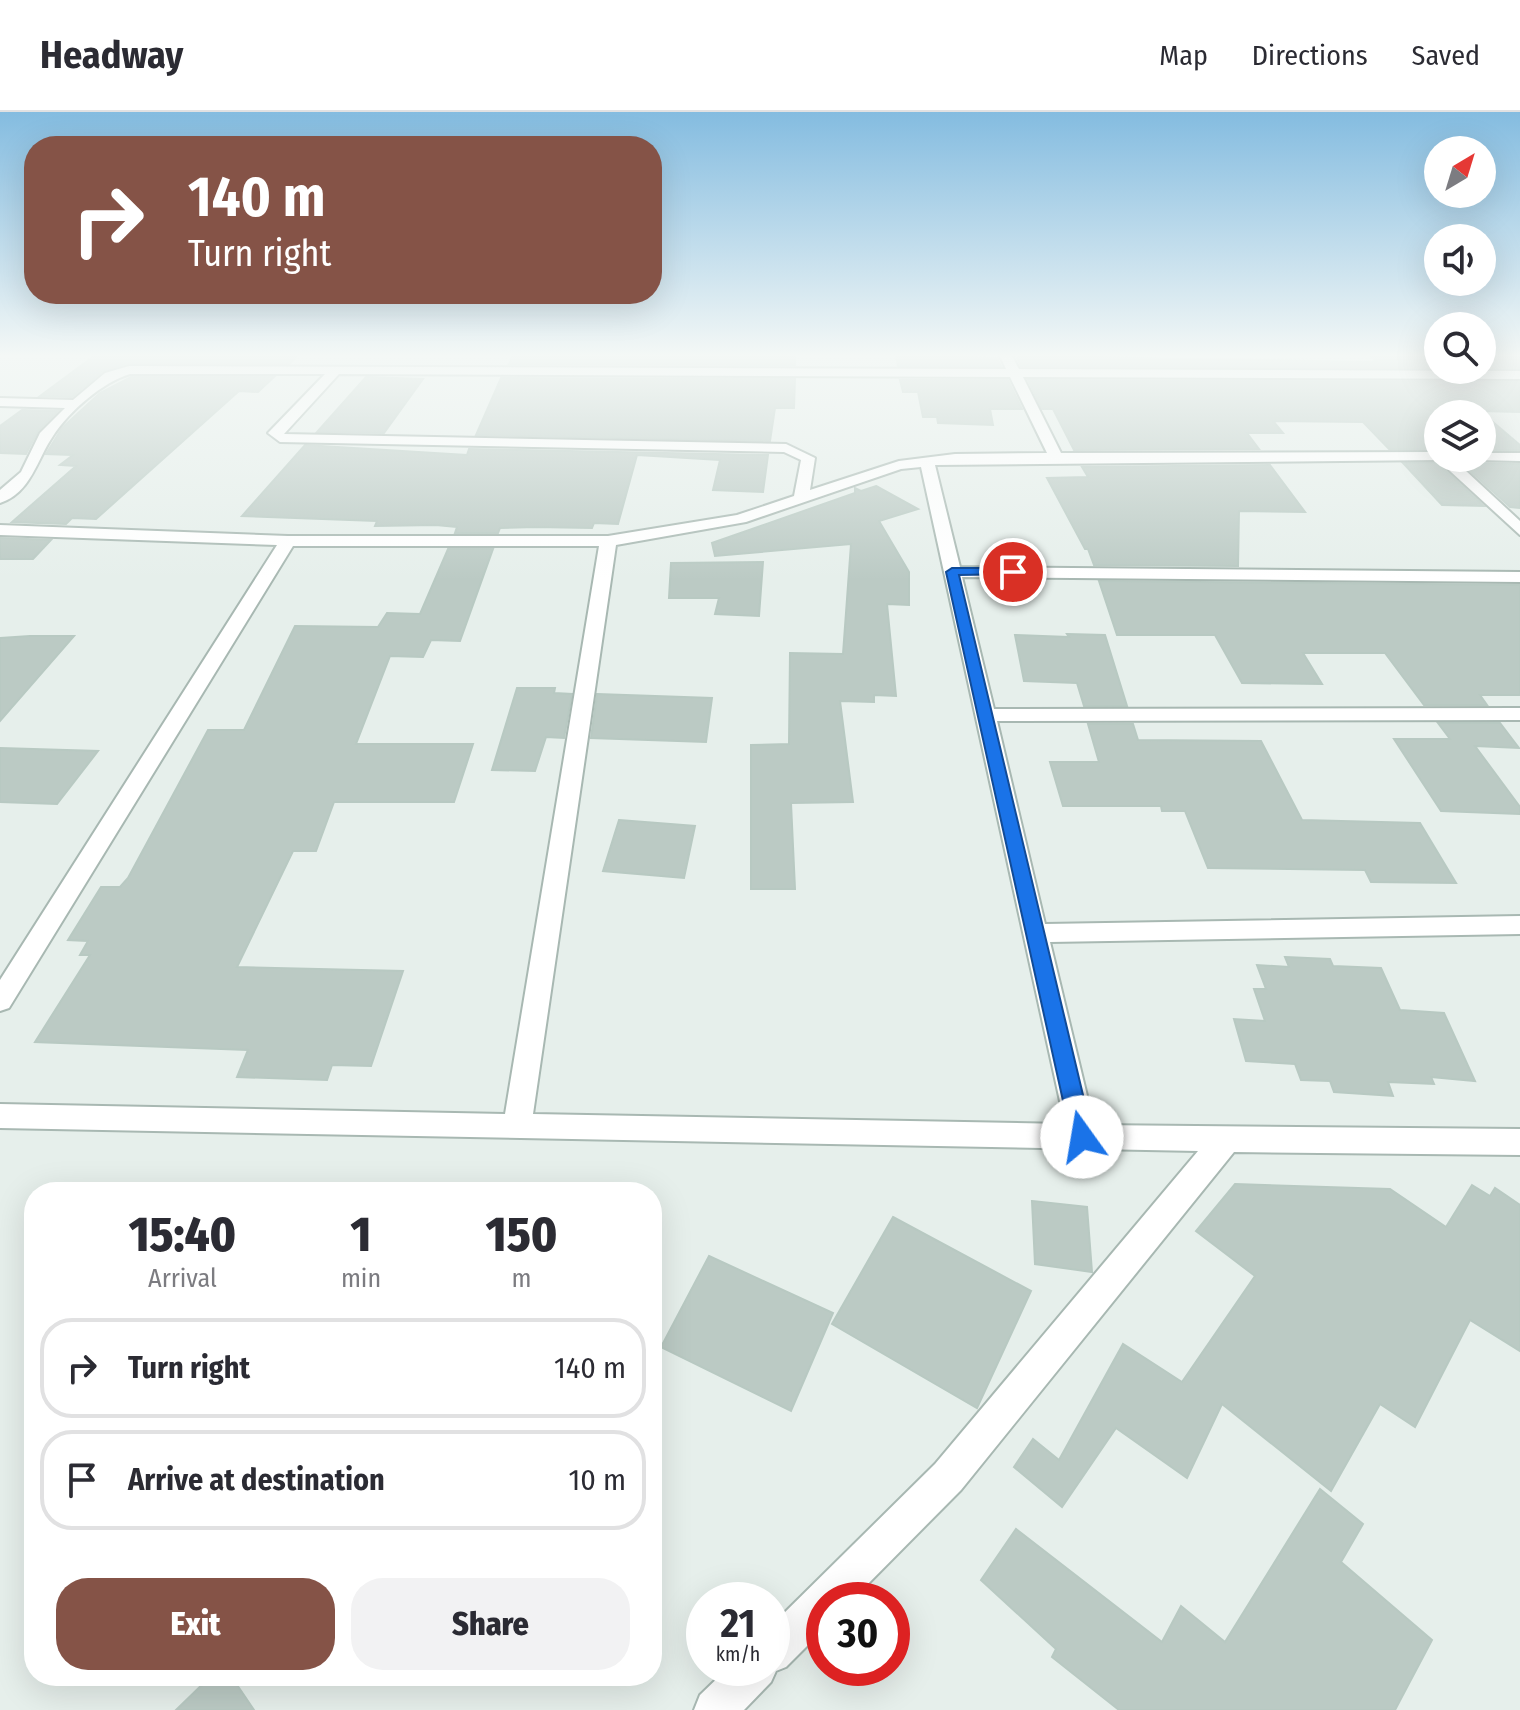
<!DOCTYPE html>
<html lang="en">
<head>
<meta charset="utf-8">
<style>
	body { margin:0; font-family:"Fira Sans Condensed",sans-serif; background:#f2f2f3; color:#2b2b33; height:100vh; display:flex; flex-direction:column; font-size:30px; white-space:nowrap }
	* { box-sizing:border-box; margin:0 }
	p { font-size:26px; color:#7c7c81 }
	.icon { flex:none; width:44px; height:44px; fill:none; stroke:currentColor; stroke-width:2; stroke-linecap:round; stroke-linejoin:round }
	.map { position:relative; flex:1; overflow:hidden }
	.side { position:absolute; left:24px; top:1070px; width:638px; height:504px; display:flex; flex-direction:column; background:#fff; border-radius:32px; box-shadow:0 8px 32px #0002 }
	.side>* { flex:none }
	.banner { position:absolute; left:24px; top:24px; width:638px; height:168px; border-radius:32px; box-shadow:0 8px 32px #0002; background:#855347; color:#fff; overflow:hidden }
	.needle { width:52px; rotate:38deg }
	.controls { position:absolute; left:1424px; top:24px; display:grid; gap:16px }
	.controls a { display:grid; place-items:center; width:72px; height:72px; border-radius:50%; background:#fff; box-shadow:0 8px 32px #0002; font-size:40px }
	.speed { position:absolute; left:686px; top:1470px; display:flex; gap:16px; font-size:40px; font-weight:700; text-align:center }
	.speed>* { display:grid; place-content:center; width:104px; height:104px; border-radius:50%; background:#fff; box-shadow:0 8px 32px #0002; line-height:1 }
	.speed small { font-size:20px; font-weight:400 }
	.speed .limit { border:12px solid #d22; background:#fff; color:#111 }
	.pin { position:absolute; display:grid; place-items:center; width:68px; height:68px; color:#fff; margin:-34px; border:4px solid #fff; border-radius:50%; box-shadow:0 2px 8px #0007 }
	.me { position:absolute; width:88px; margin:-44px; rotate:347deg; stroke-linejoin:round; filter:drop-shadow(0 0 6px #0008) }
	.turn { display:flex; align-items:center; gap:28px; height:168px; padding:0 32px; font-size:36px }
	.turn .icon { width:104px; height:104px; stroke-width:2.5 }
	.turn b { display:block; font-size:56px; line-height:68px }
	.eta { display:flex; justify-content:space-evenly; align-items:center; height:136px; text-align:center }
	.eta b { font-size:48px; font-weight:800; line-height:56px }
	.button { display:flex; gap:16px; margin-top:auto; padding:16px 32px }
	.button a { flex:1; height:92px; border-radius:32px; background:#855347; color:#fff; font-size:32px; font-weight:800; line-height:92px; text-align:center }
	.button a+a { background:#f2f2f3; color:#2b2b33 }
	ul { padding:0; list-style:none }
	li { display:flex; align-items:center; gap:24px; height:100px; margin:0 16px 12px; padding:0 16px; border:4px solid #e1e1e2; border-radius:32px }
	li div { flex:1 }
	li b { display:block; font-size:30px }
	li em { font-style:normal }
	header { display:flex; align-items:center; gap:48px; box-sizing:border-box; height:112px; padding:0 40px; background:#fff; border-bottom:2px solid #e1e1e2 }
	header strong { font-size:38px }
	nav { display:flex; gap:44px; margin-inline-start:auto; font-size:28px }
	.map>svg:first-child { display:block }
	.building { fill:#bbcac4; stroke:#b8c9c2; stroke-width:2 }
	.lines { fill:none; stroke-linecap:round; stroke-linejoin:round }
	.minor-casing { stroke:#a8b8b2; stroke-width:4 }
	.minor { fill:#fff; fill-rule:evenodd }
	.route { fill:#1a73e8; stroke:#114b97; stroke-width:2 }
</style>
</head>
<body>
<header>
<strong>Headway</strong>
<nav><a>Map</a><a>Directions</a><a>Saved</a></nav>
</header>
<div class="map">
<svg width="1520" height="1598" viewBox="0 0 1520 1598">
	<rect width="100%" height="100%" fill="#e6efeb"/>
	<g class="building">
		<path d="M 94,244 L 297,244 L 289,252 L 128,251 L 103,259 L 72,285 L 40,284 Z"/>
		<path d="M 513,244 L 795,244 L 795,253 L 509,252 Z"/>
		<path d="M 896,244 L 997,246 L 1001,254 L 898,254 Z"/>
		<path d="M 1021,244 L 1376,250 L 1371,244 L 1438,244 L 1438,256 L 1021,254 L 1017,246 Z"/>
		<rect x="1482" y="244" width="38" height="12"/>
		<path d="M 131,265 L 274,265 L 258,280 L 239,279 L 96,407 L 72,406 L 66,412 L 12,410 L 76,354 L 60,353 L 73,343 L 46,342 L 62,316 L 100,281 Z"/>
		<path d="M 366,265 L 423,267 L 384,321 L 317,320 Z"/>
		<path d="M 501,266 L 795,267 L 794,296 L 775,296 L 770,329 L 476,323 Z"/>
		<path d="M 900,268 L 1008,268 L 1022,297 L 990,297 L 993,313 L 938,311 L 937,305 L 923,305 L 918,280 L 903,280 Z"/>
		<path d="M 1028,268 L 1520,270 L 1520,300 L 1480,299 L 1520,333 L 1520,338 L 1482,338 L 1482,302 L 1438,302 L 1438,337 L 1389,337 L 1363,310 L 1273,309 L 1283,321 L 1247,321 L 1259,337 L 1074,338 L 1053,297 L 1042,297 Z"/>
		<path d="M 22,298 L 58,299 L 38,319 L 26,342 L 0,341 L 0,314 Z"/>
		<path d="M 305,333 L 467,343 L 469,337 L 768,343 L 763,380 L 713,378 L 720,348 L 637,343 L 618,412 L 594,411 L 592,416 L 536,415 L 500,416 L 498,421 L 455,421 L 457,415 L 436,413 L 375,414 L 377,409 L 242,404 Z"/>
		<path d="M 1456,346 L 1475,346 L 1477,351 L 1520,352 L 1520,396 L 1510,395 Z"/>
		<path d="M 1403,351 L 1437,351 L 1484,394 L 1442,393 Z"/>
		<path d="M 1270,353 L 1305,400 L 1239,399 L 1238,454 L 1094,453 L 1088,437 L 1085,437 L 1047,366 L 1088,365 L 1082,355 Z"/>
		<path d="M 876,374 L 918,397 L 879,409 L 909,460 L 909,493 L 887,492 L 896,584 L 874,583 L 874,590 L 840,589 L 853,690 L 791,691 L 795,777 L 751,777 L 751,633 L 789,632 L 790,541 L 843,542 L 851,432 L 715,444 L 712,431 L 855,381 L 855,376 L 861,379 Z"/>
		<path d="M 0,426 L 51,428 L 33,447 L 0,447 Z"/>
		<path d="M 448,437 L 493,437 L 460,529 L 431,528 L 423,545 L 390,544 L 356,632 L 473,632 L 454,690 L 334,690 L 316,739 L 293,739 L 237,855 L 403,859 L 371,954 L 332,953 L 327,968 L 237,965 L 248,938 L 35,930 L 90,843 L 80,843 L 88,829 L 68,828 L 101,775 L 120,775 L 128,766 L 208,618 L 244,618 L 295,514 L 378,515 L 387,501 L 420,502 Z"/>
		<path d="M 763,450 L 759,504 L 715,502 L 719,486 L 669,486 L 671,451 Z"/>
		<path d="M 1099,469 L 1520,473 L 1520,583 L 1480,583 L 1487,593 L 1424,593 L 1385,541 L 1303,541 L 1322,572 L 1242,571 L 1215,523 L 1117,523 Z"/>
		<path d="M 1067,522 L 1105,523 L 1127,594 L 1084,594 L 1077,571 L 1024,569 L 1015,523 L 1069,525 Z"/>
		<path d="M 30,524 L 74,524 L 0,609 L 0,526 Z"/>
		<path d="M 517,576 L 555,576 L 554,581 L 572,582 L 564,626 L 546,625 L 535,659 L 492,658 Z"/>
		<path d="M 597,582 L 712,586 L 706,630 L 591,626 Z"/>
		<path d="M 1438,611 L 1500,611 L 1519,636 L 1475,634 L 1520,695 L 1520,702 L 1441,699 L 1394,627 L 1450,627 Z"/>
		<path d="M 1088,612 L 1133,612 L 1138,628 L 1261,629 L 1302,708 L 1420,711 L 1456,771 L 1371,770 L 1365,758 L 1208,756 L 1185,699 L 1162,699 L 1161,694 L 1063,694 L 1050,650 L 1099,650 Z"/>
		<path d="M 0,636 L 98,639 L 57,692 L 0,690 Z"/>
		<path d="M 619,708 L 695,714 L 684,766 L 603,759 Z"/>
		<path d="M 1285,845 L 1330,847 L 1333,854 L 1381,856 L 1400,898 L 1444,901 L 1475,969 L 1431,965 L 1434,972 L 1388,970 L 1393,984 L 1334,980 L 1330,969 L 1301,968 L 1295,952 L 1246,949 L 1234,907 L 1265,909 L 1254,877 L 1266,877 L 1257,853 L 1289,855 Z"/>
		<path d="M 1235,1072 L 1390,1077 L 1446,1115 L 1472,1073 L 1490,1084 L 1495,1076 L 1520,1093 L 1520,1239 L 1470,1208 L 1415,1315 L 1380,1292 L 1331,1379 L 1222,1292 L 1187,1366 L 1116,1316 L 1062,1395 L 1014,1355 L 1033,1327 L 1059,1348 L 1123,1232 L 1182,1270 L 1255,1164 L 1196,1119 Z"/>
		<path d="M 1032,1089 L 1087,1095 L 1092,1160 L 1035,1152 Z"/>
		<path d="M 893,1105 L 1031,1179 L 977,1296 L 832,1212 Z"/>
		<path d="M 709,1144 L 833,1201 L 791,1299 L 661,1235 Z"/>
		<path d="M 1320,1377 L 1363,1412 L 1341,1450 L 1432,1528 L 1395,1598 L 1119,1598 L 1052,1545 L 1056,1537 L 981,1468 L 1016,1417 L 1162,1530 L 1181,1494 L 1225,1530 Z"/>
		<path d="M 211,1564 L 231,1564 L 254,1598 L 176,1598 Z"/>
	</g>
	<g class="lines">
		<g class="minor-casing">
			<g id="minor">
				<path d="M 1000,244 L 1012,244 L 1019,257 L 1520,259 L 1520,267 L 1023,265 L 1061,341 L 1438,340 L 1438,346 L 1452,346 L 1520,409 L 1520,423 L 1438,348 L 935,353 L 960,455 L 1520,460 L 1520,470 L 962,465 L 994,597 L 1520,596 L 1520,608 L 997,609 L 1045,812 L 1520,804 L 1520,822 L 1050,830 L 1094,1013 L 1520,1017 L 1520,1043 L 1234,1040 L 961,1378 L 852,1488 L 824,1488 L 824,1517 L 786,1555 L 776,1559 L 771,1570 L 744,1598 L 694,1598 L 700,1583 L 728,1556 L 772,1556 L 772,1513 L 935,1352 L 1198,1039 L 0,1016 L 0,992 L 505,1002 L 599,434 L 293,434 L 9,896 L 0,899 L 0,868 L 277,433 L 0,423 L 0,413 L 288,424 L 608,424 L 737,403 L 794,384 L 801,348 L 784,340 L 280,330 L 268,321 L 325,262 L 130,262 C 103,270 69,299 53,324 C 37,347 31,381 0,391 L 0,378 L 21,360 L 40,321 L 65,296 L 0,294 L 0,286 L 73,288 L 105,261 L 129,254 L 1006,257 ZM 339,262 L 1010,265 L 1047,341 L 955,342 L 899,349 L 810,378 L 815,346 L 786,332 L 284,322 ZM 921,355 L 1065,1012 L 533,1002 L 616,433 L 746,410 L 901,357 Z"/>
				<path d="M 1482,341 L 1520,341 L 1520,349 L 1477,348 L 1482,346 Z"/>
			</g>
		</g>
		<use href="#minor" class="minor"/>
	</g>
	<linearGradient id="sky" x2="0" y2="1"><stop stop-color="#84bce0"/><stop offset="0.52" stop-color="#f4f8f6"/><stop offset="1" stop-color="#f4f8f6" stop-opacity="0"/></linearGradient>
	<rect width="1520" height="468" fill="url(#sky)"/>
	<path class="route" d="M 1013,456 L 1017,457 L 1017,462 L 959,463 L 1093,1025 L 1090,1031 L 1074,1031 L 1071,1025 L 946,460 L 952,456 Z"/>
</svg>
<div class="controls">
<a><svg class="needle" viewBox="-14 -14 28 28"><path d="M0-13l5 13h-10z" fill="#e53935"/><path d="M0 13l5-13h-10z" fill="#7c7c81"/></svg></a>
<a><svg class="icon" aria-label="sound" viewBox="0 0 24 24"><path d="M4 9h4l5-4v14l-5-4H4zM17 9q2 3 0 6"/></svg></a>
<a><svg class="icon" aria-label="search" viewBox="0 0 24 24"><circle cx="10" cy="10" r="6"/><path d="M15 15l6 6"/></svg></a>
<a><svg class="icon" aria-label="layers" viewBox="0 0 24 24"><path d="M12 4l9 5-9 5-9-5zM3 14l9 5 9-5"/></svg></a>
</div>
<div class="speed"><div>21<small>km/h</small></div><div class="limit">30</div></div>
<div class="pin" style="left:1013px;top:460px;background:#d93025"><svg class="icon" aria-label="arrive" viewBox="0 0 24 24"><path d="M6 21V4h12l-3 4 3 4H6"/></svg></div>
<svg class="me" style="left:1082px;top:1025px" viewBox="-20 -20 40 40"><circle r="19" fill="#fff"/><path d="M0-13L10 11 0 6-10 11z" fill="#1a73e8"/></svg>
<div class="banner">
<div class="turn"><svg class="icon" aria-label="right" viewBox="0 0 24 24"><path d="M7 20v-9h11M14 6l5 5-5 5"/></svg><div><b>140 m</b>Turn right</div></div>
</div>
<section class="side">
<div class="eta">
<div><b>15:40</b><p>Arrival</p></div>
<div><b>1</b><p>min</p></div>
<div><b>150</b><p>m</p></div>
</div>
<ul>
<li><svg class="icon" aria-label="right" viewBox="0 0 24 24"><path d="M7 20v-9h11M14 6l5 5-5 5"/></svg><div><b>Turn right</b></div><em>140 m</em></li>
<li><svg class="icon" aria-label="arrive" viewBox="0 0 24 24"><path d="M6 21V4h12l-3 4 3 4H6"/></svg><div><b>Arrive at destination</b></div><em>10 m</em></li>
</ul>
<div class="button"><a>Exit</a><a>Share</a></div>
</section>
</div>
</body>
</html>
